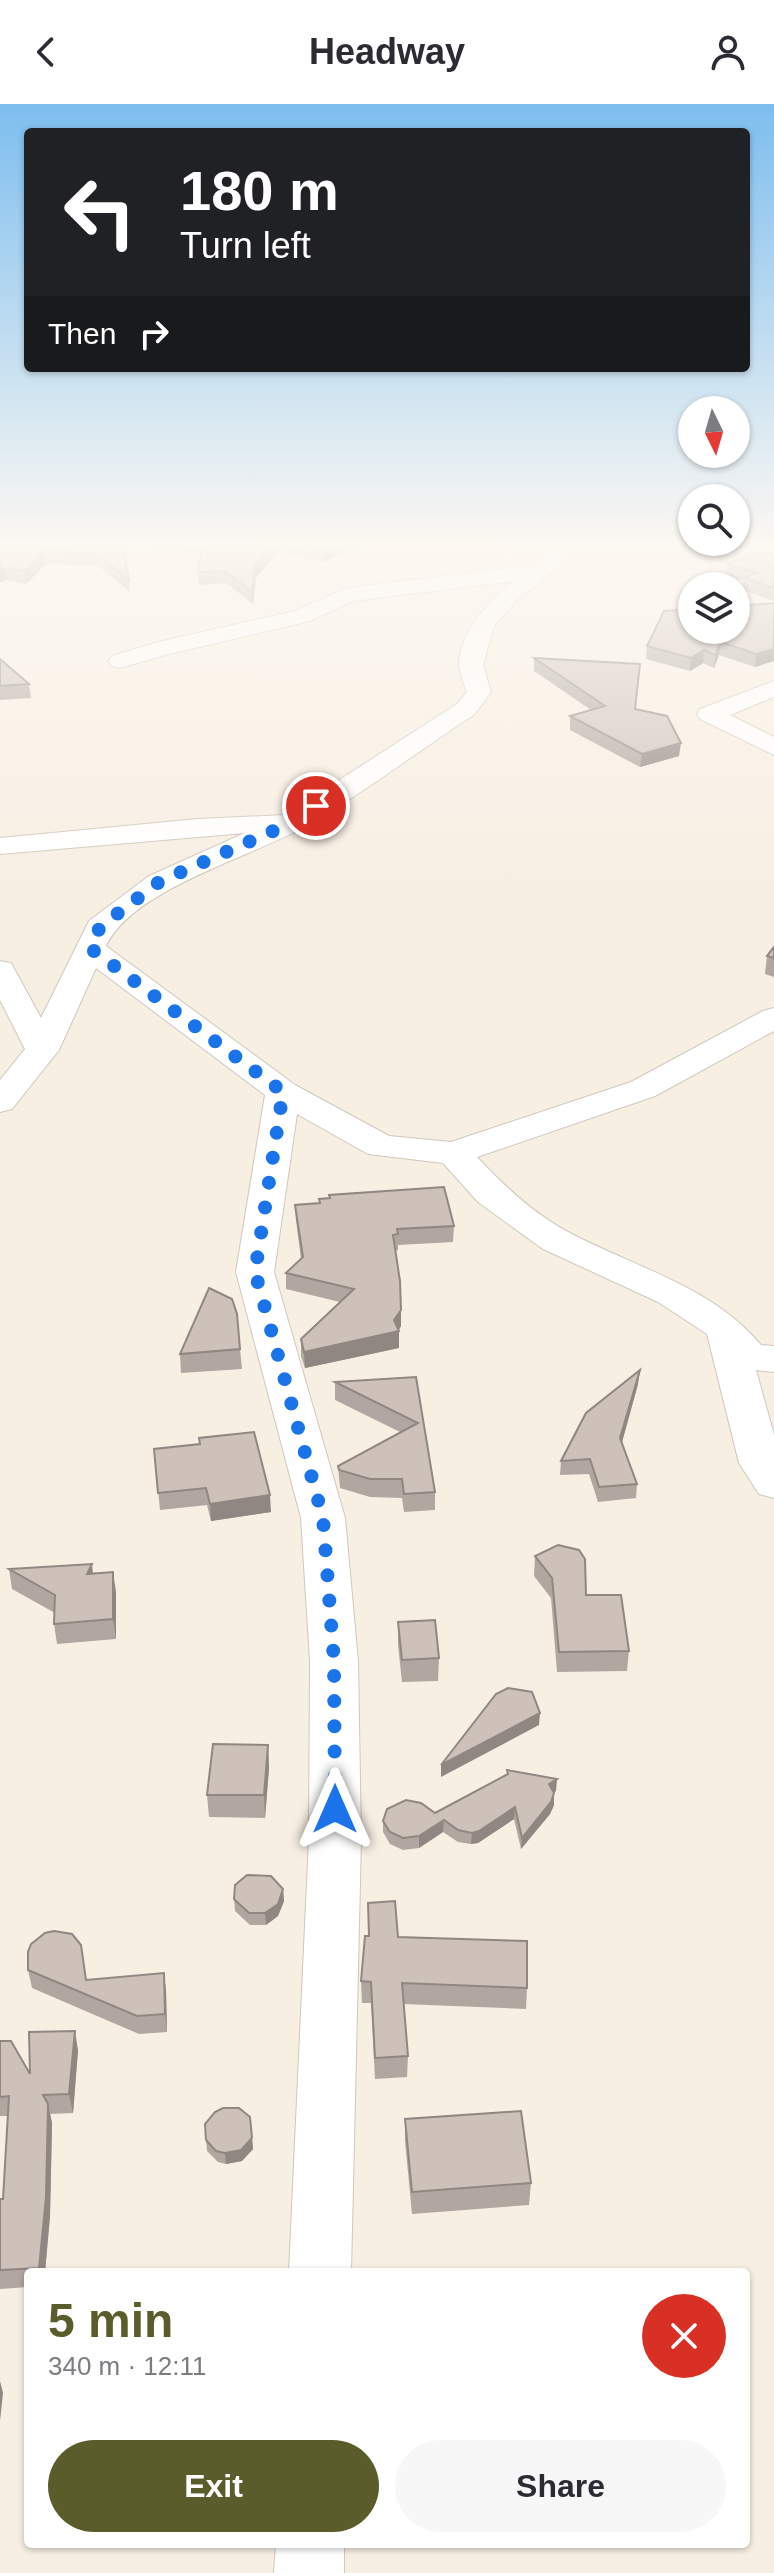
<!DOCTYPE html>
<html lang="en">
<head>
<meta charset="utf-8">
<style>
	body { margin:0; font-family:Helvetica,sans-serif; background:#f7f7f7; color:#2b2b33; height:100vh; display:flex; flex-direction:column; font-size:30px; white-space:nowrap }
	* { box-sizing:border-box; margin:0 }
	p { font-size:26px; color:#7c7c81 }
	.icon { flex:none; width:44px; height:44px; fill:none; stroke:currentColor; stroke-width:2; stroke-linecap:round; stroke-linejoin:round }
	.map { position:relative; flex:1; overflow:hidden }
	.side { position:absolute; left:24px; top:2164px; width:726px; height:280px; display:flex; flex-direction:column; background:#fff; border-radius:8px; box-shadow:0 2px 6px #0004 }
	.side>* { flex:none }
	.guide { position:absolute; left:24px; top:24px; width:726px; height:244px; border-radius:8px; box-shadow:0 2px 6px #0004; background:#202124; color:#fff; overflow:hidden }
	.needle { width:52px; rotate:175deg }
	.fabs { position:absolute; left:678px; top:292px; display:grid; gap:16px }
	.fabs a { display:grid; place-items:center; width:72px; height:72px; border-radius:50%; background:#fff; box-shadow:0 2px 6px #0004; font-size:40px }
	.pin { position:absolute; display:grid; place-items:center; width:68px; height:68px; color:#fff; margin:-34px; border:4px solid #fff; border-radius:50%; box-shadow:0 2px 8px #0007 }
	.me { position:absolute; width:88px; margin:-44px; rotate:0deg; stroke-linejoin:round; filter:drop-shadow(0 0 6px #0008) }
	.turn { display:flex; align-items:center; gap:28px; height:168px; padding:0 24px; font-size:36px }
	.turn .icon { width:104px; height:104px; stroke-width:2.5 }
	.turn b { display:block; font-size:56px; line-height:68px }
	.then { display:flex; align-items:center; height:76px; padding:0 24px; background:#0003; gap:16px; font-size:30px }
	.round { display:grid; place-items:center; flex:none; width:84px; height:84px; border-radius:42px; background:#f7f7f7 }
	.summary { display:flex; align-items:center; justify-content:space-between; height:136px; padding:0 24px }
	h1 { font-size:48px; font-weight:600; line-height:60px; color:#5a5d2b }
	.action { display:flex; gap:16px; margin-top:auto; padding:16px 24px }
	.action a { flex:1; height:92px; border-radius:48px; background:#5a5d2b; color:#fff; font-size:32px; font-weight:600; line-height:92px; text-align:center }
	.action a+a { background:#f7f7f7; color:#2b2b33 }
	header { display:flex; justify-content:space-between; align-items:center; height:104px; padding:0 24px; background:#fff; font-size:36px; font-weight:600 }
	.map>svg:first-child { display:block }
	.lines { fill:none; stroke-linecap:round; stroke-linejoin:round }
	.street-casing { stroke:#d0c7bc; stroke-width:2 }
	.street { fill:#fff; fill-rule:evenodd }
	.wall { fill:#b1a6a0 }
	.shaded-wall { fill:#908782 }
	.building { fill:#cec1ba; stroke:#908782; stroke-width:2 }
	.route { stroke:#1a73e8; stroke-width:14; stroke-dasharray:0 25.2 }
</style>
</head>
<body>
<header><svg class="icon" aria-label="back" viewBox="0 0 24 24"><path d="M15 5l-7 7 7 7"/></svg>Headway<svg class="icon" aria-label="person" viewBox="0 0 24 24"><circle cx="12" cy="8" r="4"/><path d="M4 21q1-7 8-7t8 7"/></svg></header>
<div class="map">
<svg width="774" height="2469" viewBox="0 0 774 2469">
	<rect width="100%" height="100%" fill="#f8efe3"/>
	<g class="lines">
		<g class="street-casing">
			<g id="street">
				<path d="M 543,437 L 563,437 L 566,457 L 518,495 L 494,522 L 483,561 L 491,588 L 475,610 C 417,648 361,691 302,724 C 249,754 133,785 106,842 L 295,981 L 389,1032 L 451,1038 L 631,978 L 763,907 L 774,904 L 774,927 L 655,992 L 477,1053 C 504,1082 536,1112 572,1130 C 639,1165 711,1182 761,1241 L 774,1242 L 774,1268 L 756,1266 L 774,1331 L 774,1394 L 759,1390 L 739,1359 L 707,1230 L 658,1198 L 543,1145 L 478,1098 L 443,1059 L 368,1050 L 297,1010 L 274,1168 L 345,1414 L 358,1557 L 361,1735 L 351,2168 L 289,2168 L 309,1735 L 310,1557 L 301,1414 L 236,1168 L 265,991 L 96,864 L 59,946 L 12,1005 L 0,1008 L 0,976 L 25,945 L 0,896 L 0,857 L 11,859 L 41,914 L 89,817 L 149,772 L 245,729 L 0,750 L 0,734 L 198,715 L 285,711 L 457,600 L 467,588 C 464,580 460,570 459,562 C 458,531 490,494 514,477 L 352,497 L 310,517 L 165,551 L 120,564 L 112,562 L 108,557 L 112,552 L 158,538 L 295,507 L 347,484 L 535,461 L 544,455 Z"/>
				<path d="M 741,437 L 774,447 L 774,460 L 716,442 L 713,438 Z"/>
				<path d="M 774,577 L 774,593 L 730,611 L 774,633 L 774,651 L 700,615 L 697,610 L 700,605 Z"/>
				<path d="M 276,2440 L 344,2440 L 344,2469 L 274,2469 Z"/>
			</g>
		</g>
		<use href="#street" class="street"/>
	</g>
	<g class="wall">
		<path d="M 0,437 L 370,437 L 323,458 L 279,447 L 256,474 L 253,500 L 226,479 L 199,481 L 198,468 L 201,450 L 122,440 L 129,476 L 130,488 L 98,462 L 46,460 L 26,480 L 7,476 Z"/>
		<path d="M 744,437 L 774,437 L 774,444 Z"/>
		<path d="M 774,450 L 774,497 L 743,486 L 744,477 L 726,471 L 727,459 Z"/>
		<path d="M 774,499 L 774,557 L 755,563 L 719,551 L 714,564 L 703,559 L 690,567 L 646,555 L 647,542 Z"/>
		<path d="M 534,554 L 635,605 L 679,652 L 640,663 L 570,626 L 570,612 L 591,606 L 534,567 Z"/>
		<path d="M 0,555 L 29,580 L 31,594 L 0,596 Z"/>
		<path d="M 774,843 L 774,873 L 765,870 L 767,852 Z"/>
		<path d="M 295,1101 L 454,1122 L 453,1138 L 398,1141 L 398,1146 L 395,1147 L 401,1222 L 399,1226 L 399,1244 L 305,1264 L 301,1252 L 301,1235 L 340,1198 L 286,1185 L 286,1169 L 301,1155 L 296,1117 Z"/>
		<path d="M 240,1245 L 242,1265 L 181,1269 L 180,1250 Z"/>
		<path d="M 416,1273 L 435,1388 L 435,1406 L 404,1408 L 402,1394 L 370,1393 L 340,1384 L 338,1362 L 400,1328 L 335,1296 L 335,1278 Z"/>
		<path d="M 638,1280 L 622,1338 L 637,1380 L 636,1394 L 598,1398 L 589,1370 L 560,1371 L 561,1357 Z"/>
		<path d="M 154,1345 L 271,1408 L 211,1417 L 207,1401 L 160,1406 Z"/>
		<path d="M 535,1452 L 586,1491 L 629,1547 L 627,1567 L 557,1568 L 551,1494 L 534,1472 Z"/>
		<path d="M 9,1465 L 93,1470 L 116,1488 L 116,1535 L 57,1540 L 54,1520 L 55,1509 L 12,1485 Z"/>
		<path d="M 398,1518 L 439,1554 L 438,1577 L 402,1578 L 398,1541 Z"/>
		<path d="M 268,1641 L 269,1664 L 265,1714 L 209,1713 L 207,1691 Z"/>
		<path d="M 507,1666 L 556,1687 L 554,1688 L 554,1701 L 550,1710 L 521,1745 L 514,1715 L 478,1739 L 471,1740 L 458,1738 L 443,1728 L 419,1744 L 403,1746 L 390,1740 L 383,1728 L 383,1717 L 435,1709 L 507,1670 Z"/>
		<path d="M 283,1785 L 284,1797 L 278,1812 L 266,1821 L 250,1821 L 235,1807 L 234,1795 Z"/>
		<path d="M 368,1799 L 398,1833 L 527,1884 L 526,1905 L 403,1900 L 408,1952 L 407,1973 L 375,1975 L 371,1899 L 362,1899 L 361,1877 L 368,1832 Z"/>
		<path d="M 28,1866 L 86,1876 L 164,1869 L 166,1887 L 167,1928 L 139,1930 L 32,1884 Z"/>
		<path d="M 0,1937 L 30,1970 L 78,1946 L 73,2009 L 50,2010 L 52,2019 L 50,2112 L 45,2168 L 28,2168 L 28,2183 L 0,2185 L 0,2095 L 3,2095 L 8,2012 L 0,2012 Z"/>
		<path d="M 250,2013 L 253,2045 L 242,2057 L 226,2060 L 218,2058 L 207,2047 L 206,2036 Z"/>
		<path d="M 405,2015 L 531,2079 L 529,2101 L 412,2110 L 405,2037 Z"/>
	</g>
	<g class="shaded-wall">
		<path d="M 277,437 L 279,437 L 279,447 L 256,474 L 253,500 L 252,488 L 255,461 Z"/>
		<path d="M 343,437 L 370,437 L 323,458 L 323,446 Z"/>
		<path d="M 44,447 L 46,460 L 26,480 L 25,467 Z"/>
		<path d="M 6,464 L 7,476 L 0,478 L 0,465 Z"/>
		<path d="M 721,538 L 719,551 L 714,564 L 715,551 Z"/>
		<path d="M 774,545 L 774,557 L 755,563 L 756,550 Z"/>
		<path d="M 704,546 L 703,559 L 690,567 L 691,554 Z"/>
		<path d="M 681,639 L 679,652 L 640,663 L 642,650 Z"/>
		<path d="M 401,1206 L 401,1222 L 397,1228 L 399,1227 L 399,1244 L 305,1264 L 304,1248 L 394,1216 Z"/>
		<path d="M 640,1266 L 638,1280 L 619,1349 L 620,1334 Z"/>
		<path d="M 270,1391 L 271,1408 L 211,1417 L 210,1400 Z"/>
		<path d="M 92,1460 L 94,1480 L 87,1470 Z"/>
		<path d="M 113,1468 L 116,1488 L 116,1535 L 113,1515 Z"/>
		<path d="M 540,1609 L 539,1621 L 441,1673 L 441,1661 Z"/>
		<path d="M 268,1641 L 269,1664 L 265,1714 L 264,1691 Z"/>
		<path d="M 557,1675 L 556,1687 L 549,1692 L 549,1680 Z"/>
		<path d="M 554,1689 L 554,1701 L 550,1710 L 521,1745 L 522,1734 Z"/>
		<path d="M 515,1703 L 514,1715 L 478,1739 L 471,1740 L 472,1729 Z"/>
		<path d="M 444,1716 L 443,1728 L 419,1744 L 419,1732 Z"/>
		<path d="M 283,1785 L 284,1797 L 278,1812 L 266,1821 L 265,1809 Z"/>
		<path d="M 164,1869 L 166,1887 L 167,1928 L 165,1910 Z"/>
		<path d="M 75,1927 L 78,1946 L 73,2009 L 69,1990 Z"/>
		<path d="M 48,2000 L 52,2019 L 50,2112 L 45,2168 L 40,2168 L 39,2164 Z"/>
		<path d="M 252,2034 L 253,2045 L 242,2057 L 226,2060 L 225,2049 Z"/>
		<path d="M 0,2277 L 3,2289 L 0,2317 Z"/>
	</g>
	<g class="building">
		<path d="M 0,437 L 122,437 L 129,476 L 97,450 L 44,447 L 25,467 L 6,464 L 0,465 Z"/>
		<path d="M 192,437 L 277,437 L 255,461 L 252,488 L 225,467 L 198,468 L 203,438 Z"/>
		<path d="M 286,437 L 343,437 L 323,446 Z"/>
		<path d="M 764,448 L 774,450 L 774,484 L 744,474 L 758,469 L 727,459 Z"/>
		<path d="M 774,499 L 774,545 L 756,550 L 721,538 L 715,551 L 704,546 L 691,554 L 647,542 L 664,507 L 692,505 L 692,526 L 736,526 L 736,502 Z"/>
		<path d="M 534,554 L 640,560 L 635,605 L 667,612 L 681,639 L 642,650 L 570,612 L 605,602 Z"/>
		<path d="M 0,555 L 29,580 L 0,582 Z"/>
		<path d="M 774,843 L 774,854 L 767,852 Z"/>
		<path d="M 444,1083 L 454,1122 L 397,1125 L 398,1130 L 393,1131 L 400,1177 L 401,1206 L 394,1216 L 399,1227 L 304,1248 L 301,1235 L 354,1185 L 286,1169 L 303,1153 L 295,1101 L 320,1099 L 319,1095 L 330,1094 L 329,1091 Z"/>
		<path d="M 209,1184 L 232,1195 L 237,1210 L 240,1245 L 180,1250 Z"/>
		<path d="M 640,1266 L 620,1334 L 637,1380 L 599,1383 L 590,1355 L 561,1357 L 586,1309 Z"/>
		<path d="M 416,1273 L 435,1388 L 404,1390 L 402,1375 L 370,1375 L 339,1366 L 338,1362 L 418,1319 L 335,1278 Z"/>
		<path d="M 254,1328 L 270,1391 L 210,1400 L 206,1384 L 158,1389 L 154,1345 L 200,1340 L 199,1334 Z"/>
		<path d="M 558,1441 L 579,1446 L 585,1455 L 586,1491 L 621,1491 L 629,1547 L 559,1548 L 552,1474 L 535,1452 Z"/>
		<path d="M 92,1460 L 87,1470 L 113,1468 L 113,1515 L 54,1520 L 55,1491 L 9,1465 Z"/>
		<path d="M 435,1516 L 439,1554 L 402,1556 L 398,1518 Z"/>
		<path d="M 508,1584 L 532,1588 L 540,1609 L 441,1661 L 496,1590 Z"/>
		<path d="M 213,1640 L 268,1641 L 264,1691 L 207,1691 Z"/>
		<path d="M 507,1666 L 557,1675 L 549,1680 L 554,1689 L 551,1698 L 522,1734 L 515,1703 L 479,1727 L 472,1729 L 458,1726 L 444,1716 L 419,1732 L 403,1734 L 390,1728 L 383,1717 L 387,1705 L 406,1696 L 421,1699 L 435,1709 L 508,1670 Z"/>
		<path d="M 247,1771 L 271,1772 L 283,1785 L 278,1800 L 265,1809 L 249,1809 L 234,1795 L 235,1781 Z"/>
		<path d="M 395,1797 L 398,1833 L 527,1837 L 527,1884 L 402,1879 L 408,1952 L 375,1954 L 371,1878 L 361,1877 L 365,1832 L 369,1832 L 368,1799 Z"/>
		<path d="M 54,1827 L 72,1830 L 81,1841 L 86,1876 L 164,1869 L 165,1910 L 137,1912 L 28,1866 L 28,1848 L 31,1840 L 45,1829 Z"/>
		<path d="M 75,1927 L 69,1990 L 43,1991 L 48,2000 L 46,2093 L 39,2164 L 0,2166 L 0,2095 L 3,2095 L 9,1992 L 0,1993 L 0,1937 L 11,1937 L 30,1970 L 29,1928 Z"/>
		<path d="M 223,2004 L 239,2004 L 250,2013 L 252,2034 L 241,2046 L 225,2049 L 216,2047 L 206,2036 L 205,2020 L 215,2008 Z"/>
		<path d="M 521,2007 L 531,2079 L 412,2088 L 405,2015 Z"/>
	</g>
	<linearGradient id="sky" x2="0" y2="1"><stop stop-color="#7dbeef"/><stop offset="0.56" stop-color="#fcf8f2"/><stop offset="1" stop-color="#fcf8f2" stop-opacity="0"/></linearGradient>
	<rect width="774" height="783" fill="url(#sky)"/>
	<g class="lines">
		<path class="route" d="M 316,702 L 291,719 L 159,778 L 100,823 L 90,844 L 283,988 L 255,1168 L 323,1414 L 334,1557 L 335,1705"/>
	</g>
</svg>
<div class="fabs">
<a><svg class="needle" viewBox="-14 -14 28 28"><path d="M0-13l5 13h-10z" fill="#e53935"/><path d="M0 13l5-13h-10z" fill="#7c7c81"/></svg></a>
<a><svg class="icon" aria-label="search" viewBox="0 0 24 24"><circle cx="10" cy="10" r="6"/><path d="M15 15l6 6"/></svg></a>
<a><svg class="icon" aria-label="layers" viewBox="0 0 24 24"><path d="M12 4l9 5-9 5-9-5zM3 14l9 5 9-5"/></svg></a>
</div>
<div class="pin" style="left:316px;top:702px;background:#d93025"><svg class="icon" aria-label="arrive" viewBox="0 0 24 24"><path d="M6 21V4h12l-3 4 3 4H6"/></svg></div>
<svg class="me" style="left:335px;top:1705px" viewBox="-20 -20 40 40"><path d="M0-17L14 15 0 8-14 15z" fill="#1a73e8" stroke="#fff" stroke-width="4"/></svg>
<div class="guide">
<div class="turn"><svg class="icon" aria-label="left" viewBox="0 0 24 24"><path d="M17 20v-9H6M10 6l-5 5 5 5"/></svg><div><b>180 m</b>Turn left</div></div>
<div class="then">Then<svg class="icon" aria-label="right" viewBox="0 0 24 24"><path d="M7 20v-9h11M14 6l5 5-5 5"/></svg></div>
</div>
<section class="side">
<div class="summary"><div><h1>5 min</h1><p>340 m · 12:11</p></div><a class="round" style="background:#d93025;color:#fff"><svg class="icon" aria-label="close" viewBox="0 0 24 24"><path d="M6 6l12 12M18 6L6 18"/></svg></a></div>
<div class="action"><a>Exit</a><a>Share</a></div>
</section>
</div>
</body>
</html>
